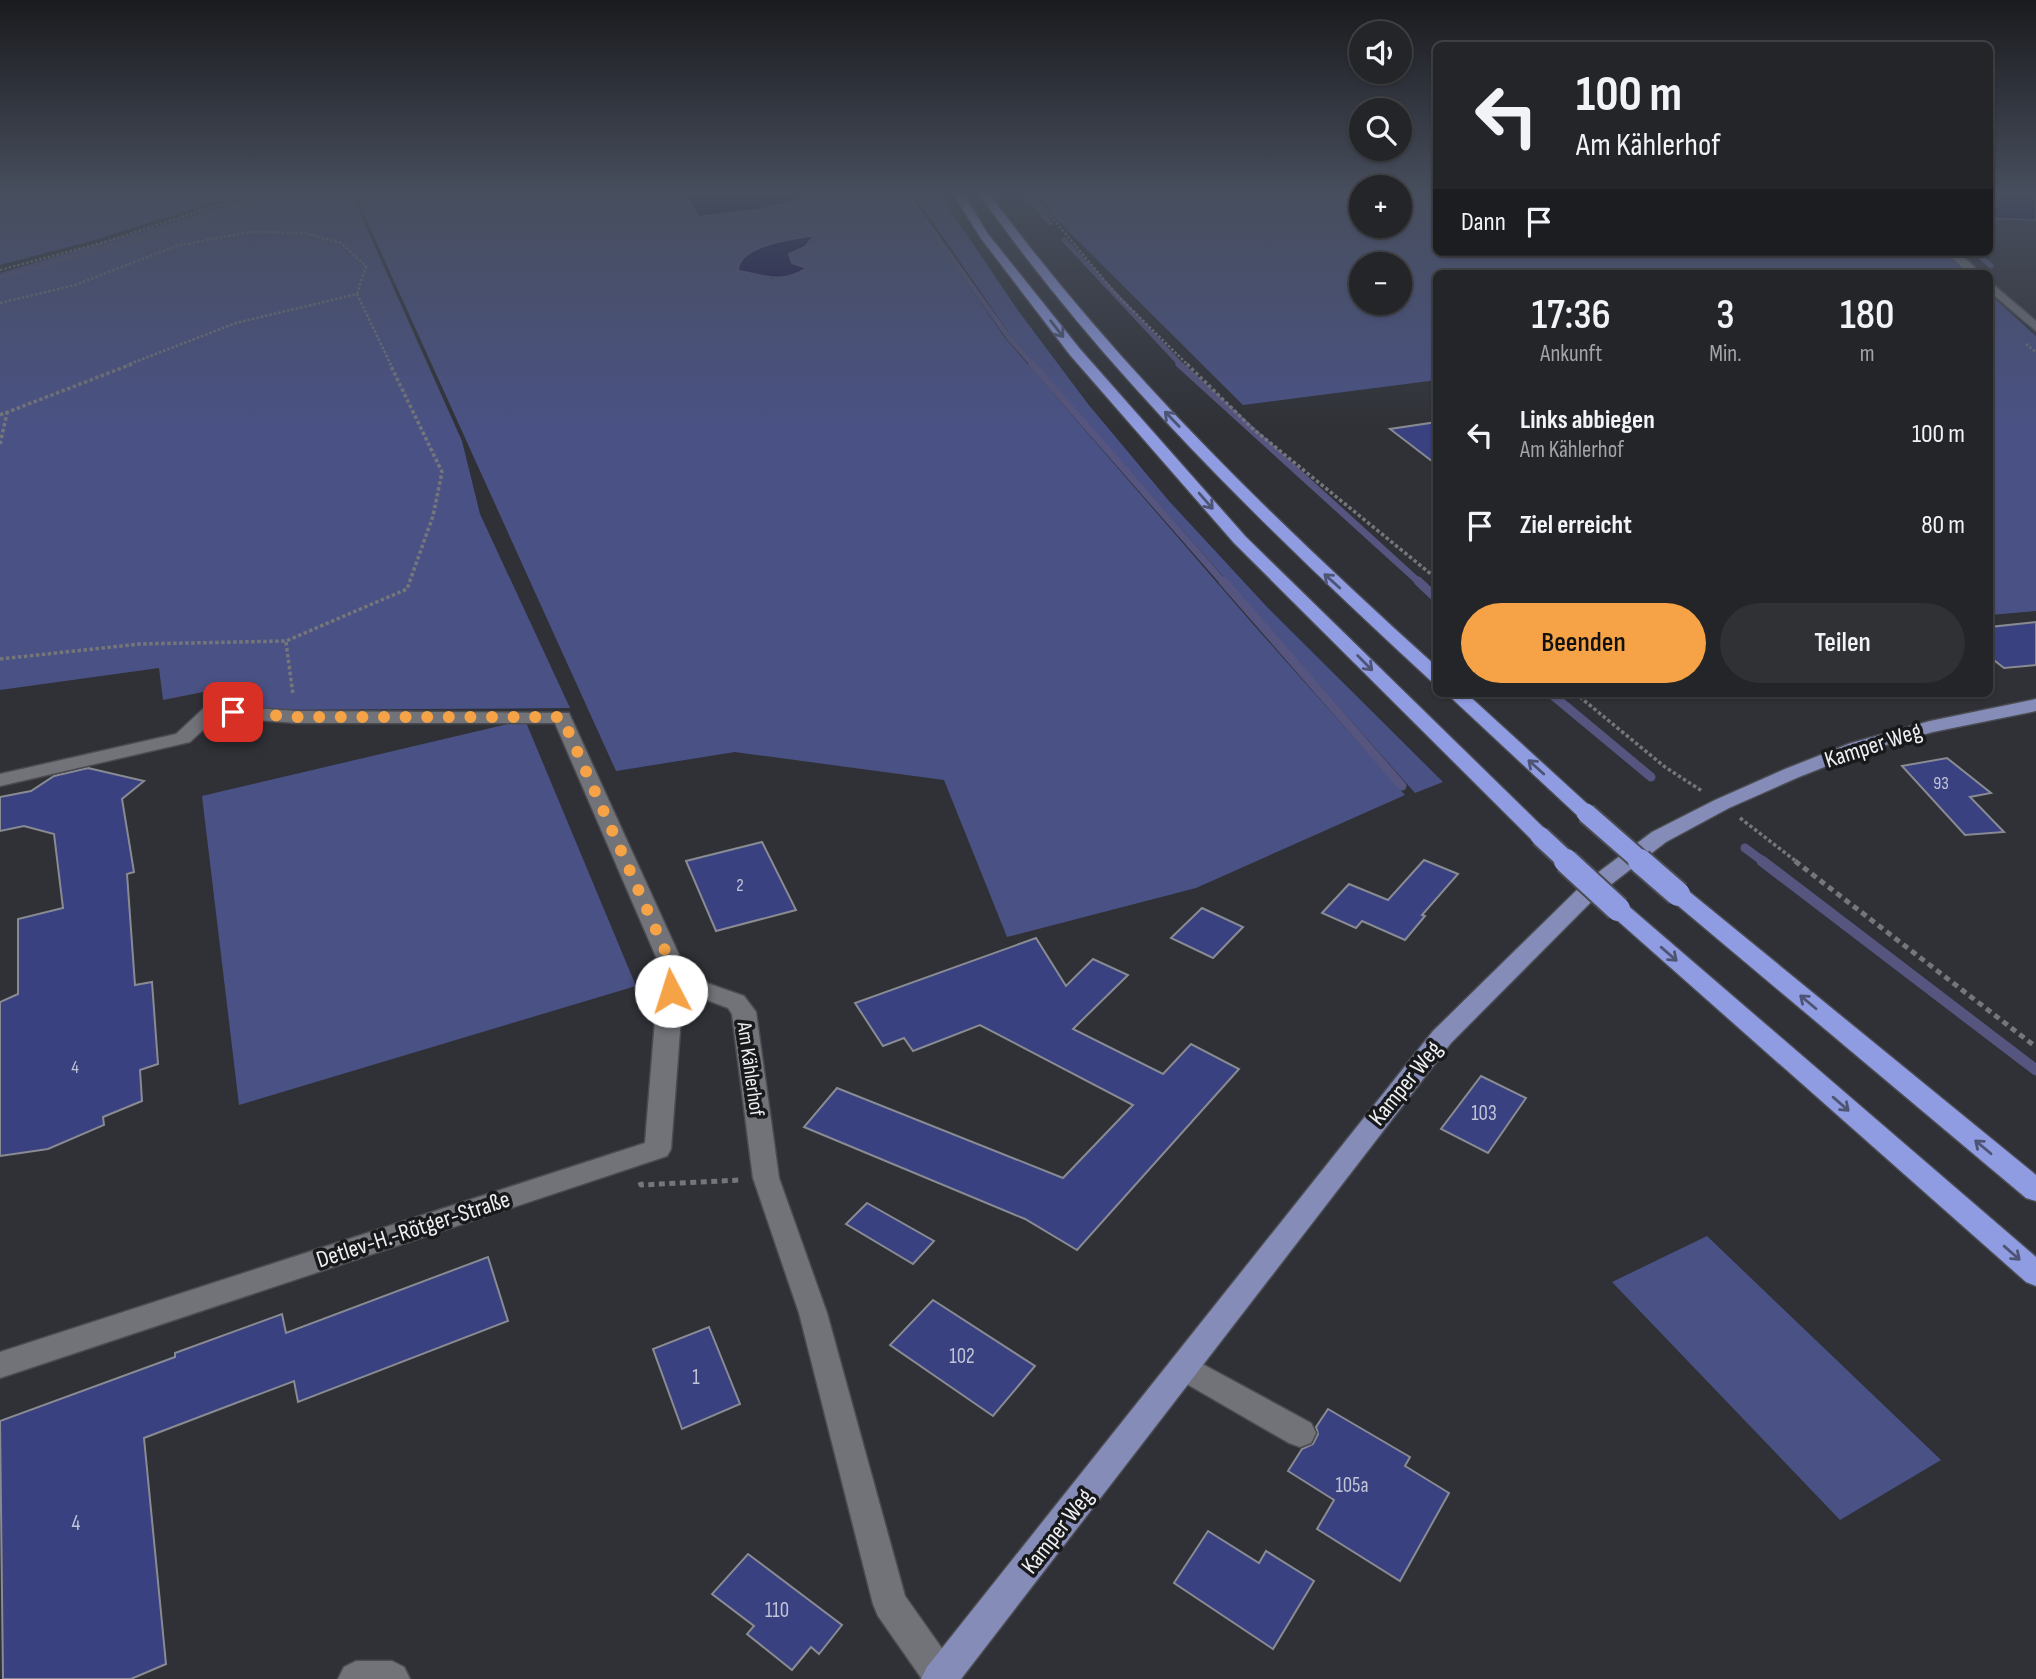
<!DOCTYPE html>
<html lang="de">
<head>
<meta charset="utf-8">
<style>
	body { margin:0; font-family:"Sofia Sans Condensed",sans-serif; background:#2f3134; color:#f1f3f6; height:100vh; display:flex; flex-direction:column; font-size:26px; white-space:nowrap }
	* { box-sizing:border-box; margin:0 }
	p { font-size:23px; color:#a3a5a8 }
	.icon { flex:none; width:38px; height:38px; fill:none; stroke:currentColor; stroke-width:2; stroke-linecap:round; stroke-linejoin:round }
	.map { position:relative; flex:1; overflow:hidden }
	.drawer { position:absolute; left:1433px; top:270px; width:560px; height:427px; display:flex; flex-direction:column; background:#232528; border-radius:10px; box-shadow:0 2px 5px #0004,0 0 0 2px #404245 }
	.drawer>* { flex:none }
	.banner { position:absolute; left:1433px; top:42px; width:560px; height:214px; border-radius:10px; box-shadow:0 2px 5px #0004,0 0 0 2px #404245; background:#232528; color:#f1f3f6; overflow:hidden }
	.tools { position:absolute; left:1349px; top:21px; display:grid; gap:14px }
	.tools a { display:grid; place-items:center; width:63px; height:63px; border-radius:50%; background:#232528; box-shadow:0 2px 5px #0004,0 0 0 2px #404245; font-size:35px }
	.pin { position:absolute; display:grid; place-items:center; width:60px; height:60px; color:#fff; margin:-30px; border-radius:14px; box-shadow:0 4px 10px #0006 }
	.me { position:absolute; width:77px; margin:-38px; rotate:355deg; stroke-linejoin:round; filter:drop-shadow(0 0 5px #0008) }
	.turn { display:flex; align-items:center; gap:24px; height:147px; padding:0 28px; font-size:32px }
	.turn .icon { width:91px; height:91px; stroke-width:2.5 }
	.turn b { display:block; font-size:49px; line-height:60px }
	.then { display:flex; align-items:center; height:66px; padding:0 28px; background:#0003; gap:14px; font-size:26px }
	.eta { display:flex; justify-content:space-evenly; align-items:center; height:119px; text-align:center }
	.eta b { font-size:42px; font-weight:600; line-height:49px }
	.button { display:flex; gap:14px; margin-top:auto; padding:14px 28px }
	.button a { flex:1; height:80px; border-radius:42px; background:#f5a346; color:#111; font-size:28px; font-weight:600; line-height:80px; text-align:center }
	.button a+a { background:#2f3134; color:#f1f3f6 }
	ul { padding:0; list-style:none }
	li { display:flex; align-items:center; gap:21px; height:91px; padding:0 28px }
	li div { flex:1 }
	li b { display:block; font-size:26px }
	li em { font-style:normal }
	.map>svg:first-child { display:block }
	.green { fill:#4a5285; fill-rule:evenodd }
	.water { fill:#15134f; stroke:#565580; stroke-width:2 }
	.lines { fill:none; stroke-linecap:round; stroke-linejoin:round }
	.stream-far3 { stroke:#565580; stroke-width:5 }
	.stream-far2 { stroke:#565580; stroke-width:7 }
	.stream-far1 { stroke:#565580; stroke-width:9 }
	.stream { stroke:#565580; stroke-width:11 }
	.building { fill:#3a4181; stroke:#898b92; stroke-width:2 }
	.minor-casing { stroke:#4b4c51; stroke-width:3 }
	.major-casing { stroke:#4b4c51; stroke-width:3 }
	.highway-casing { stroke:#4b4c51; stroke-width:3 }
	.path-far2 { stroke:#74767a; stroke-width:2.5; stroke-dasharray:2.5 2; stroke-linecap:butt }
	.path-far1 { stroke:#74767a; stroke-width:3.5; stroke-dasharray:3.5 2.5; stroke-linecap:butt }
	.path { stroke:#74767a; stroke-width:5; stroke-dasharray:6 4.5; stroke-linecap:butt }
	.minor { fill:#717379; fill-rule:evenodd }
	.major { fill:#848cb7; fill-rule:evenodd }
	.highway { fill:#909ce1; fill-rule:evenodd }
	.highway-bridge-far1-casing { stroke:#4b4c51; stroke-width:23; stroke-linecap:butt }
	.highway-bridge-casing { stroke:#4b4c51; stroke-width:28; stroke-linecap:butt }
	.highway-bridge-far1 { stroke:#909ce1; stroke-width:19 }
	.highway-bridge { stroke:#909ce1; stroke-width:24 }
	.oneway { stroke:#4e5474 }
	.route { stroke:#f5a346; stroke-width:12; stroke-dasharray:0 21.6 }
	.labels { text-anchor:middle; stroke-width:7; stroke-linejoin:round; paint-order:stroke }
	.number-label { font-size:18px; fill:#c1c4d6 }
	.street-label { font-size:21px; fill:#eeeff3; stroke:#18191b }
	.near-number-label { font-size:21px; fill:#c1c4d6 }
	.near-street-label { font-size:24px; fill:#eeeff3; stroke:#18191b }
</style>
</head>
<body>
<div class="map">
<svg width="2036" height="1679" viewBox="0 0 2036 1679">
	<rect width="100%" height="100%" fill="#2f3136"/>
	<g class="green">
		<path d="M 0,195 L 237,195 L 88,242 L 0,265 Z"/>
		<path d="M 279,195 L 352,195 L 462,441 L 480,514 L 570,708 L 261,710 L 253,682 L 163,700 L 159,668 L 0,690 L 0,273 L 257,197 Z"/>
		<path d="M 355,195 L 687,195 L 698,217 L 763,209 L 817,195 L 905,195 L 1006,339 L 1252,623 L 1405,795 L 1196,888 L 1007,937 L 944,780 L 735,752 L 616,771 ZM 814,235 L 805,247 L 788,254 L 792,263 L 803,268 L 772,279 L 754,273 Z"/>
		<path d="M 914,195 L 940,195 L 1017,309 L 1088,404 L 1169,501 L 1268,608 L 1443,782 L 1415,793 L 1013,339 Z"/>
		<path d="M 1038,195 L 1361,195 L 1362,226 L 1400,226 L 1400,195 L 1437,195 L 1437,252 L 1944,252 L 1967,273 L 1437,273 L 1437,380 L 1243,405 L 1057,220 ZM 1362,264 L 1400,264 L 1400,303 L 1362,303 Z"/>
		<path d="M 1990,294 L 2036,336 L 2036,611 L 1990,615 Z"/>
		<path d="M 525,720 L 636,986 L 239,1105 L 202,796 Z"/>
		<path d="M 1707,1236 L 1941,1460 L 1840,1520 L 1612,1282 Z"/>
	</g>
	<g class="water">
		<path d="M 687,195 L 817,195 L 763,209 L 698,217 Z"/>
		<path d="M 1990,195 L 2031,195 L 2036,199 L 2036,220 L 1990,218 Z"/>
		<path d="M 815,235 L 805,247 L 789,254 L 792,263 L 807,268 C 780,285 766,275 738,271 C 738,244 795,239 815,235 Z"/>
	</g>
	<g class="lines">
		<g class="stream-far3">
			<path d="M 907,195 L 1010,339 L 1033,365"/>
			<path d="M 1027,195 L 1050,223"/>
			<path d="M 1064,240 L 1181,365"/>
			<path d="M 1975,252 L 1991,266"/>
			<path d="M 0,277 L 155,234 L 268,197"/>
		</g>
		<g class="stream-far2">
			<path d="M 1032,364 L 1224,583"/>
			<path d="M 1179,364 L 1420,583"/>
		</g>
		<g class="stream-far1">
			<path d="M 1223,581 L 1402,786"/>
			<path d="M 1418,581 L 1437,599"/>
			<path d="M 1550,693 L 1651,777"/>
			<path d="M 1745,848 L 1764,862"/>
		</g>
		<path class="stream" d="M 1762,861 L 2036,1070"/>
	</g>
	<g class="building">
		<path d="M 1437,422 L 1437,465 L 1390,429 Z"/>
		<path d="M 2036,622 L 2036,665 L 2004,668 L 1990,657 L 1990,627 Z"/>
		<path d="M 1947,758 L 1991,793 L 1970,797 L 2004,832 L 1965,835 L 1902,766 Z"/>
		<path d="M 88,768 L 144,781 L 122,799 L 134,872 L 127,874 L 135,985 L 152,982 L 158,1064 L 140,1070 L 142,1101 L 103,1117 L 104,1125 L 48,1149 L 0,1156 L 0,1002 L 18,994 L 18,919 L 63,908 L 54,834 L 24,826 L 0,831 L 0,797 L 31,791 L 54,776 Z"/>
		<path d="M 762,842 L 796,910 L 716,931 L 686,861 Z"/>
		<path d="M 1424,860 L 1458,874 L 1422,915 L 1425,916 L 1405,940 L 1362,921 L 1356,928 L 1322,913 L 1349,884 L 1388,900 Z"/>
		<path d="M 1202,908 L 1243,927 L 1213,958 L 1171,938 Z"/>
		<path d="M 1036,938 L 1066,986 L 1093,959 L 1128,975 L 1073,1029 L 1163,1074 L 1191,1044 L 1239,1069 L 1077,1250 L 1025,1219 L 804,1127 L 837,1088 L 1063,1178 L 1133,1105 L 980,1025 L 913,1051 L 904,1038 L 883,1046 L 855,1003 Z"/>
		<path d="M 1481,1076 L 1526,1098 L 1488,1153 L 1441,1129 Z"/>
		<path d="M 867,1203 L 934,1241 L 913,1264 L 846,1224 Z"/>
		<path d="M 488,1257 L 508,1321 L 298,1402 L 294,1381 L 144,1438 L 166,1664 L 131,1679 L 3,1679 L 0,1421 L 175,1357 L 175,1353 L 282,1314 L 286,1333 Z"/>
		<path d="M 933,1300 L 1035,1366 L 993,1416 L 890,1345 Z"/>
		<path d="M 709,1327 L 740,1404 L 682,1429 L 653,1349 Z"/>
		<path d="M 1328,1409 L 1410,1457 L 1405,1466 L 1449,1493 L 1400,1581 L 1317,1529 L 1334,1500 L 1288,1471 L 1302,1449 L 1313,1444 L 1318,1434 L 1316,1427 Z"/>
		<path d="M 1208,1531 L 1259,1563 L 1266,1551 L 1314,1581 L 1273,1649 L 1174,1583 Z"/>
		<path d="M 748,1554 L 842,1625 L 819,1654 L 811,1647 L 792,1670 L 747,1634 L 754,1626 L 712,1594 Z"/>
	</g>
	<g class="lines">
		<g class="minor-casing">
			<g id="minor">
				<path d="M 1945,252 L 1958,252 L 1981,273 L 1968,273 Z"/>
				<path d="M 1990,282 L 2036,321 L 2036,331 L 1990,292 Z"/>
				<path d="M 212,705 L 296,711 L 569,713 L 685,968 L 701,981 L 744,996 L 756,1012 L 779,1178 L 827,1313 L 905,1596 L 953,1664 L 957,1679 L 922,1679 L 878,1616 L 873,1604 L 799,1313 L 753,1178 L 732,1014 L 728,1008 L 683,991 L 671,1149 L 667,1156 L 0,1378 L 0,1352 L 645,1143 L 656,1008 L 663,973 L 555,723 L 296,723 L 217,717 L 190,742 L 0,786 L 0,774 L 176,734 L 205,707 Z"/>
				<path d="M 1184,1354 L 1311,1423 L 1316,1433 L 1311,1443 L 1300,1447 L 1289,1443 L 1173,1376 L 1169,1367 L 1173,1358 Z"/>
				<path d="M 356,1661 L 392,1661 L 404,1667 L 410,1679 L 338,1679 L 344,1667 Z"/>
			</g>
		</g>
		<g class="major-casing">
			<path id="major" d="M 2036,699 L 2036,711 L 1933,732 L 1865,751 L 1799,777 L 1729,808 L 1666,842 L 1600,893 L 1451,1043 L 961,1679 L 921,1679 L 927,1667 L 1433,1031 L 1584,883 L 1652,832 L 1715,800 L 1785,769 L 1851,743 L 1930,721 Z"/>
		</g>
		<g class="highway-casing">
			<g id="highway">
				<path d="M 954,195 L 964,195 L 988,234 L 1080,349 L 1246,537 L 1547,831 L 1550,836 L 1547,841 L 1533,841 L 1234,543 L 1070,355 L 980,237 Z"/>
				<path d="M 980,195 L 990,195 C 1122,373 1273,519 1437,667 L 1437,682 L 1431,681 C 1268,530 1108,377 980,195 Z"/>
				<path d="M 1446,693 L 1466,693 L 1593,809 L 1596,813 L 1593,817 L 1579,817 Z"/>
				<path d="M 1678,887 L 1686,889 L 2036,1175 L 2036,1201 L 2026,1198 L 1670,899 L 1667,894 L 1670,889 Z"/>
				<path d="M 1618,902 L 1626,904 L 2036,1257 L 2036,1286 L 2026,1282 L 1610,914 L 1607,909 L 1610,904 Z"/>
			</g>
		</g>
		<g class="path-far2">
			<path d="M 1033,195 L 1116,294 L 1188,365"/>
			<path d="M 0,270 L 101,243 L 251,195"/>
			<path d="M 357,294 L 391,365"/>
			<path d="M 0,303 L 75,285 L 176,246 L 250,232 L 305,233 L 341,243 L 366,266 L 357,294 L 236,323 L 127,365"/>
			<path d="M 2026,344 L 2036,352"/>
		</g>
		<g class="path-far1">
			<path d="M 1187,364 L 1252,428 L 1437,579"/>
			<path d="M 0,415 L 132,364"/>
			<path d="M 0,444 L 7,413"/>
			<path d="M 286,642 L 293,695"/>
			<path d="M 0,659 L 140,644 L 286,641 L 407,589 L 433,516 L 442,472 L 390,364"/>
			<path d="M 1575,693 L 1665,767 L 1702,791"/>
			<path d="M 1740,818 L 1797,862"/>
		</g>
		<g class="path">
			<path d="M 1795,861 L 2036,1047"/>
			<path d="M 640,1182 L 641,1185 L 740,1180"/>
		</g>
		<use href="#minor" class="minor"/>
		<use href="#major" class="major"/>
		<use href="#highway" class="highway"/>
		<g class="highway-bridge-far1-casing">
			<g id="highway-bridge-far1">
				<path d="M 1586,813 L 1642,862"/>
				<path d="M 1540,836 L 1568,862"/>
			</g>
		</g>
		<g class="highway-bridge-casing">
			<g id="highway-bridge">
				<path d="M 1566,861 L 1618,909"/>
				<path d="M 1640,861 L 1678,894"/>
			</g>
		</g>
		<use href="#highway-bridge-far1" class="highway-bridge-far1"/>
		<use href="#highway-bridge" class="highway-bridge"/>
	</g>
	<defs><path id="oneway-shaft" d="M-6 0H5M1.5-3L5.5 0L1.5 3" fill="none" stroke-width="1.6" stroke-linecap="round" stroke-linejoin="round" transform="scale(1.75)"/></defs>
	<g class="oneway">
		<use href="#oneway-shaft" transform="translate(1057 329) rotate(52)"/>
		<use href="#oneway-shaft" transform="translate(1172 419) rotate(-134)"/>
		<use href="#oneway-shaft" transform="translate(1206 501) rotate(49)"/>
		<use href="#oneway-shaft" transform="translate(1332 581) rotate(-138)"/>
		<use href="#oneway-shaft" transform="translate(1365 663) rotate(45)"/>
		<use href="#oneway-shaft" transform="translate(1536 767) rotate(-138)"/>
		<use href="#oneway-shaft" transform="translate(1669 954) rotate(41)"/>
		<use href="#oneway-shaft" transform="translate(1808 1002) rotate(-140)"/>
		<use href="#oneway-shaft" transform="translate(1841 1104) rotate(41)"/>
		<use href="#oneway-shaft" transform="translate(1983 1147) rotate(-140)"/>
		<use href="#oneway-shaft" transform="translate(2012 1253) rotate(41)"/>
	</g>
	<linearGradient id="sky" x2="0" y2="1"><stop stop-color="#1a1b1e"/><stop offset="0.45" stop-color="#474e5d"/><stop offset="1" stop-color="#474e5d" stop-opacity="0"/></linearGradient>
	<rect width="2036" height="430" fill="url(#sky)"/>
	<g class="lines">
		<path class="route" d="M 233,712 L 296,717 L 562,717 L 675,973 L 671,991"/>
	</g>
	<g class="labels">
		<g class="number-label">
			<text x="1941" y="789">93</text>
			<text x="740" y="891">2</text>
			<text x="75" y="1073">4</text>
		</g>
		<g class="street-label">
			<text transform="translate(751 1069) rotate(82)" y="7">Am Kählerhof</text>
		</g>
		<g class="near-number-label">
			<text x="1484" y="1120">103</text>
			<text x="962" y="1363">102</text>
			<text x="696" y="1384">1</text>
			<text x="1352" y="1492">105a</text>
			<text x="76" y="1530">4</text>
			<text x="777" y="1617">110</text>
		</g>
		<g class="near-street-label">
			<text transform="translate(1873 745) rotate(-18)" y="8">Kamper Weg</text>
			<text transform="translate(1405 1083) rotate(-51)" y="8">Kamper Weg</text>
			<text transform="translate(413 1229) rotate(-18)" y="8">Detlev-H.-Rötger-Straße</text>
			<text transform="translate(1057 1531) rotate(-52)" y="8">Kamper Weg</text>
		</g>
	</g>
</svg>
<div class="tools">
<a><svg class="icon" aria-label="sound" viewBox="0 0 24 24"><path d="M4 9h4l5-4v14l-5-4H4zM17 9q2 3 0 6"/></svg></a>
<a><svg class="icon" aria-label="search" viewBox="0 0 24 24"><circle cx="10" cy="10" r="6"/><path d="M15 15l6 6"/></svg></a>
<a>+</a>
<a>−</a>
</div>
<div class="pin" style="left:233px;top:712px;background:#d93025"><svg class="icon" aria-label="arrive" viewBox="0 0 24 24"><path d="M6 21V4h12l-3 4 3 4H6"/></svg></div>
<svg class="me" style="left:671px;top:991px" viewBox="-20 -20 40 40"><circle r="19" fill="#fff"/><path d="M0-13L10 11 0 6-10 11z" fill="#f5a346"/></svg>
<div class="banner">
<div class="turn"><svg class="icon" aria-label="left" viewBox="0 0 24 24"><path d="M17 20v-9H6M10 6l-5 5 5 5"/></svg><div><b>100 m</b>Am Kählerhof</div></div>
<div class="then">Dann<svg class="icon" aria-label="arrive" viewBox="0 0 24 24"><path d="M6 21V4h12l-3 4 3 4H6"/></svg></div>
</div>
<section class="drawer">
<div class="eta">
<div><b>17:36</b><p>Ankunft</p></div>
<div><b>3</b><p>Min.</p></div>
<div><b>180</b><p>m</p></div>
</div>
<ul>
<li><svg class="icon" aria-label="left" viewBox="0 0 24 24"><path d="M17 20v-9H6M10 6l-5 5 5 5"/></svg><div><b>Links abbiegen</b><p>Am Kählerhof</p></div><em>100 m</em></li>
<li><svg class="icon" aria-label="arrive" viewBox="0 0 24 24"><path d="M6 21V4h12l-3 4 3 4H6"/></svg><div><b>Ziel erreicht</b></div><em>80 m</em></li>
</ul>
<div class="button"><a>Beenden</a><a>Teilen</a></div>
</section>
</div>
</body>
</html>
